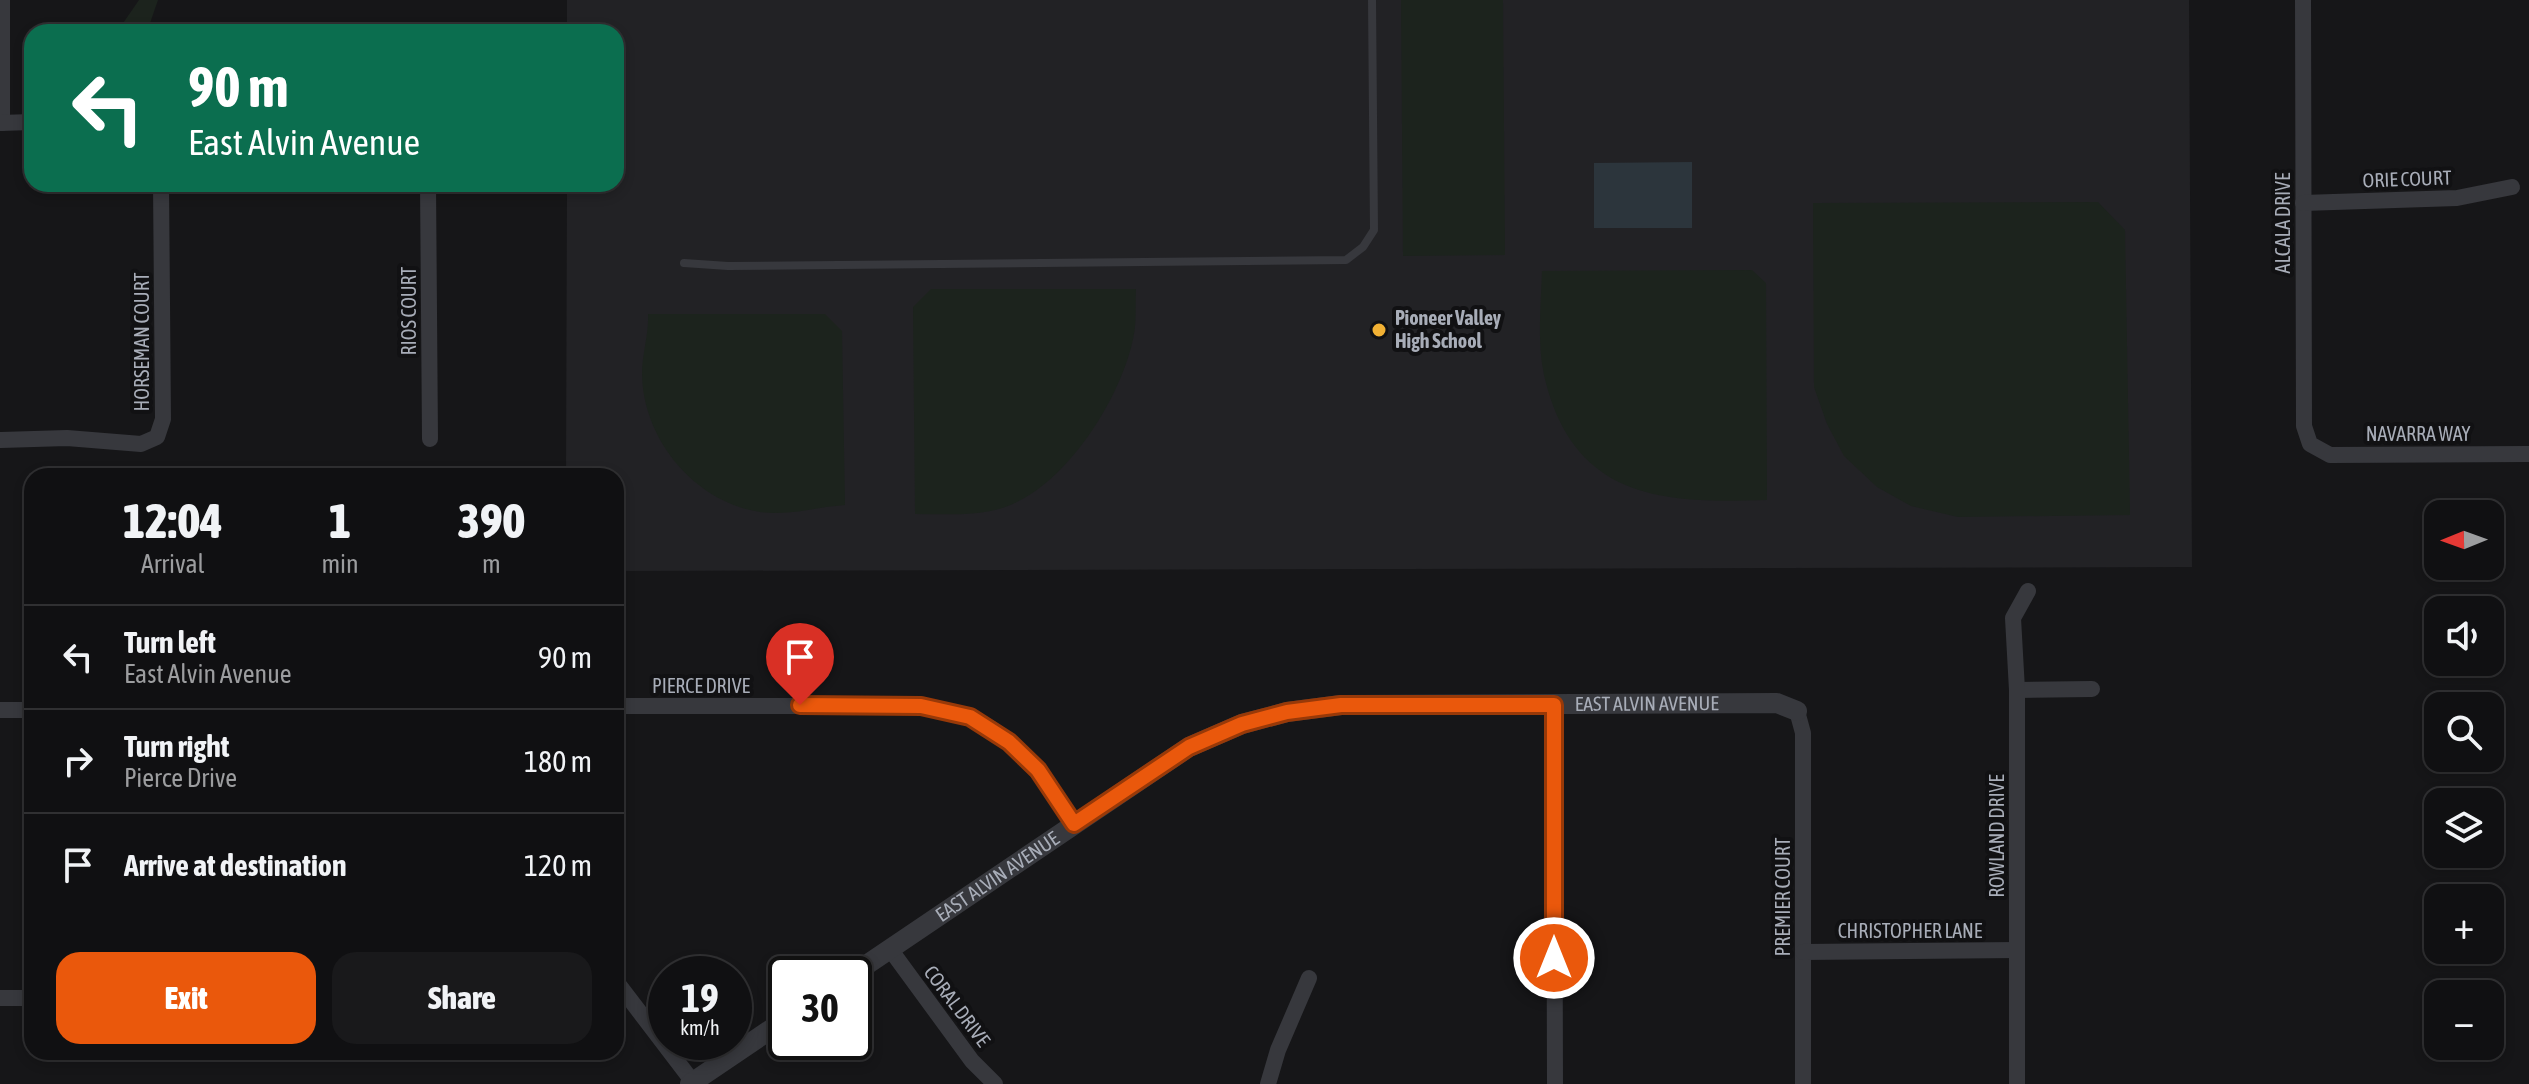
<!DOCTYPE html>
<html lang="en">
<head>
<meta charset="utf-8">
<style>
	body { margin:0; font-family:"Asap Condensed",sans-serif; background:#19191b; color:#f1f3f6; height:100vh; display:flex; flex-direction:column; font-size:30px; white-space:nowrap }
	* { box-sizing:border-box; margin:0 }
	p { font-size:26px; color:#9c9d9f }
	.icon { flex:none; width:44px; height:44px; fill:none; stroke:currentColor; stroke-width:2; stroke-linecap:round; stroke-linejoin:round }
	.map { position:relative; flex:1; overflow:hidden }
	.panel { position:absolute; left:24px; top:468px; width:600px; height:592px; display:flex; flex-direction:column; background:#101012; border-radius:24px; box-shadow:0 4px 12px #0003,0 0 0 2px #303032 }
	.panel>* { flex:none }
	.hud { position:absolute; left:24px; top:24px; width:600px; height:168px; border-radius:24px; box-shadow:0 4px 12px #0003,0 0 0 2px #303032; background:#0b6e4f; color:#fff; overflow:hidden }
	.needle { width:52px; rotate:269deg }
	.controls { position:absolute; left:2424px; top:500px; display:grid; gap:16px }
	.controls a { display:grid; place-items:center; width:80px; height:80px; border-radius:16px; background:#101012; box-shadow:0 4px 12px #0003,0 0 0 2px #303032; font-size:40px }
	.speed { position:absolute; left:648px; top:956px; display:flex; gap:16px; font-size:40px; font-weight:700; text-align:center }
	.speed>* { display:grid; place-content:center; width:104px; height:104px; border-radius:50%; background:#101012; box-shadow:0 4px 12px #0003,0 0 0 2px #303032; line-height:1 }
	.speed small { font-size:20px; font-weight:400 }
	.speed .limit { border:4px solid #111; border-radius:12px; background:#fff; color:#111 }
	.pin { position:absolute; display:grid; place-items:center; width:68px; height:68px; color:#fff; margin:-82px -34px; border-radius:50% 50% 50% 0; rotate:-45deg; box-shadow:0 0 8px #0007 }
	.pin .icon { rotate:45deg }
	.me { position:absolute; width:88px; margin:-44px; rotate:0deg; stroke-linejoin:round; filter:drop-shadow(0 0 6px #0008) }
	.turn { display:flex; align-items:center; gap:28px; height:168px; padding:0 32px; font-size:36px }
	.turn .icon { width:104px; height:104px; stroke-width:2.5 }
	.turn b { display:block; font-size:56px; line-height:68px }
	.eta { display:flex; justify-content:space-evenly; align-items:center; height:136px; text-align:center }
	.eta b { font-size:48px; font-weight:800; line-height:56px }
	.cta { display:flex; gap:16px; margin-top:auto; padding:16px 32px }
	.cta a { flex:1; height:92px; border-radius:24px; background:#ea580c; color:#fff; font-size:32px; font-weight:800; line-height:92px; text-align:center }
	.cta a+a { background:#19191b; color:#f1f3f6 }
	ul { padding:0; list-style:none }
	li { display:flex; align-items:center; gap:24px; height:104px; padding:0 32px; border-top:2px solid #303032 }
	li div { flex:1 }
	li b { display:block; font-size:30px }
	li em { font-style:normal }
	.map>svg:first-child { display:block }
	.built { fill:#222225 }
	.green { fill:#1c231d }
	.water { fill:#2c353c }
	.lines { fill:none; stroke-linecap:round; stroke-linejoin:round }
	.service { stroke:#37383d; stroke-width:8 }
	.minor { stroke:#37383d; stroke-width:16 }
	.tertiary { stroke:#37383d; stroke-width:20 }
	.route-casing { stroke:#983908; stroke-width:20 }
	.route { stroke:#ea580c; stroke-width:14 }
	.poi-dot { fill:#f2b134; stroke:#111113; stroke-width:3 }
	.labels { text-anchor:middle; stroke-width:8; stroke-linejoin:round; paint-order:stroke }
	.street-label { font-size:20px; fill:#a8adb8; stroke:#111113 }
	.poi-label { font-size:20px; font-weight:bold; fill:#a8adb8; stroke:#111113; text-anchor:start }
</style>
</head>
<body>
<div class="map">
<svg width="2529" height="1084" viewBox="0 0 2529 1084">
	<rect width="100%" height="100%" fill="#161618"/>
	<path class="built" d="M 567,0 L 2189,0 L 2192,567 L 616,571 L 616,476 L 566,476 L 567,184 L 616,184 L 616,32 L 567,32 Z"/>
	<g class="green">
		<path d="M 139,0 L 158,0 L 147,32 L 113,32 L 119,29 Z"/>
		<path d="M 1401,0 L 1503,0 L 1505,255 L 1403,256 Z"/>
		<path d="M 2098,202 L 2125,230 L 2130,515 L 1958,517 L 1911,506 L 1877,487 L 1844,456 L 1827,424 L 1814,387 L 1813,203 Z"/>
		<path d="M 1752,270 L 1766,283 L 1767,500 C 1660,504 1572,498 1544,375 C 1537,342 1541,304 1542,271 Z"/>
		<path d="M 931,289 L 1136,289 C 1135,305 1137,323 1133,339 C 1120,401 1061,495 995,510 C 969,516 941,514 915,514 L 913,307 Z"/>
		<path d="M 648,314 L 825,314 L 842,331 L 845,505 C 816,507 790,516 760,512 C 695,502 643,440 642,374 C 642,354 649,334 648,314 Z"/>
	</g>
	<path class="water" d="M 1692,162 L 1692,228 L 1594,228 L 1594,163 Z"/>
	<g class="lines">
		<path class="service" d="M 684,263 L 728,266 L 1346,260 L 1363,247 L 1374,230 L 1372,0"/>
		<g class="minor">
			<path d="M 2,0 L 2,123"/>
			<path d="M 2303,0 L 2304,426 L 2310,444 L 2330,455 L 2529,454"/>
			<path d="M 0,123 L 32,122"/>
			<path d="M 428,184 L 430,439"/>
			<path d="M 2303,203 L 2457,198 L 2512,187"/>
			<path d="M 1,440 L 67,438 L 141,444 L 157,437 L 163,419 L 161,184"/>
			<path d="M 2017,690 L 2092,689"/>
			<path d="M 1554,705 L 1555,1084"/>
			<path d="M 616,706 L 921,706 C 937,710 956,711 970,717 C 1018,737 1047,784 1074,824"/>
			<path d="M 0,710 L 32,710"/>
			<path d="M 1797,711 L 1803,733 L 1803,1083"/>
			<path d="M 890,949 L 972,1061 L 995,1084"/>
			<path d="M 1803,952 L 2017,950"/>
			<path d="M 616,981 L 693,1082"/>
			<path d="M 0,998 L 32,998"/>
			<path d="M 1268,1084 L 1278,1050 L 1309,978"/>
			<path d="M 2017,1084 L 2017,690 L 2013,618 L 2028,591"/>
		</g>
		<g class="tertiary">
			<path id="s1" d="M 853,974 L 1189,747 L 1242,724 L 1287,712 L 1341,705 L 1777,703 L 1797,711"/>
			<path d="M 690,1084 L 786,1019"/>
		</g>
	</g>
	<g class="lines">
		<g class="route-casing">
			<path id="route" d="M 800,705 L 921,706 L 970,717 L 1009,742 L 1038,770 L 1074,824 L 1189,747 L 1242,724 L 1287,712 L 1341,705 L 1554,705 L 1554,958"/>
		</g>
		<use href="#route" class="route"/>
	</g>
	<circle class="poi-dot" cx="1379" cy="330" r="8"/>
	<g class="labels">
		<g class="street-label">
			<text transform="translate(2407 179) rotate(-2)" y="7">ORIE COURT</text>
			<text transform="translate(2283 223) rotate(-90)" y="7">ALCALA DRIVE</text>
			<text transform="translate(409 311) rotate(-90)" y="7">RIOS COURT</text>
			<text transform="translate(142 342) rotate(-90)" y="7">HORSEMAN COURT</text>
			<text x="2418" y="441">NAVARRA WAY</text>
			<text x="701" y="693">PIERCE DRIVE</text>
			<text dy="7" stroke="none"><textPath href="#s1" startOffset="870">EAST ALVIN AVENUE</textPath></text>
			<text transform="translate(1997 836) rotate(-90)" y="7">ROWLAND DRIVE</text>
			<text dy="7" stroke="none"><textPath href="#s1" startOffset="174">EAST ALVIN AVENUE</textPath></text>
			<text transform="translate(1783 897) rotate(-90)" y="7">PREMIER COURT</text>
			<text x="1910" y="938">CHRISTOPHER LANE</text>
			<text transform="translate(957 1006) rotate(53)" y="7">CORAL DRIVE</text>
		</g>
		<g class="poi-label">
			<text x="1395" y="325">Pioneer Valley<tspan x="1395" dy="23">High School</tspan></text>
		</g>
	</g>
</svg>
<div class="controls">
<a><svg class="needle" viewBox="-14 -14 28 28"><path d="M0-13l5 13h-10z" fill="#e53935"/><path d="M0 13l5-13h-10z" fill="#9c9d9f"/></svg></a>
<a><svg class="icon" aria-label="sound" viewBox="0 0 24 24"><path d="M4 9h4l5-4v14l-5-4H4zM17 9q2 3 0 6"/></svg></a>
<a><svg class="icon" aria-label="search" viewBox="0 0 24 24"><circle cx="10" cy="10" r="6"/><path d="M15 15l6 6"/></svg></a>
<a><svg class="icon" aria-label="layers" viewBox="0 0 24 24"><path d="M12 4l9 5-9 5-9-5zM3 14l9 5 9-5"/></svg></a>
<a>+</a>
<a>−</a>
</div>
<div class="speed"><div>19<small>km/h</small></div><div class="limit">30</div></div>
<div class="pin" style="left:800px;top:705px;background:#d93025"><svg class="icon" aria-label="arrive" viewBox="0 0 24 24"><path d="M6 21V4h12l-3 4 3 4H6"/></svg></div>
<svg class="me" style="left:1554px;top:958px" viewBox="-20 -20 40 40"><circle r="17" fill="#ea580c" stroke="#fff" stroke-width="3"/><path d="M0-11L8 9 0 5-8 9z" fill="#fff"/></svg>
<div class="hud">
<div class="turn"><svg class="icon" aria-label="left" viewBox="0 0 24 24"><path d="M17 20v-9H6M10 6l-5 5 5 5"/></svg><div><b>90 m</b>East Alvin Avenue</div></div>
</div>
<section class="panel">
<div class="eta">
<div><b>12:04</b><p>Arrival</p></div>
<div><b>1</b><p>min</p></div>
<div><b>390</b><p>m</p></div>
</div>
<ul>
<li><svg class="icon" aria-label="left" viewBox="0 0 24 24"><path d="M17 20v-9H6M10 6l-5 5 5 5"/></svg><div><b>Turn left</b><p>East Alvin Avenue</p></div><em>90 m</em></li>
<li><svg class="icon" aria-label="right" viewBox="0 0 24 24"><path d="M7 20v-9h11M14 6l5 5-5 5"/></svg><div><b>Turn right</b><p>Pierce Drive</p></div><em>180 m</em></li>
<li><svg class="icon" aria-label="arrive" viewBox="0 0 24 24"><path d="M6 21V4h12l-3 4 3 4H6"/></svg><div><b>Arrive at destination</b></div><em>120 m</em></li>
</ul>
<div class="cta"><a>Exit</a><a>Share</a></div>
</section>
</div>
</body>
</html>
